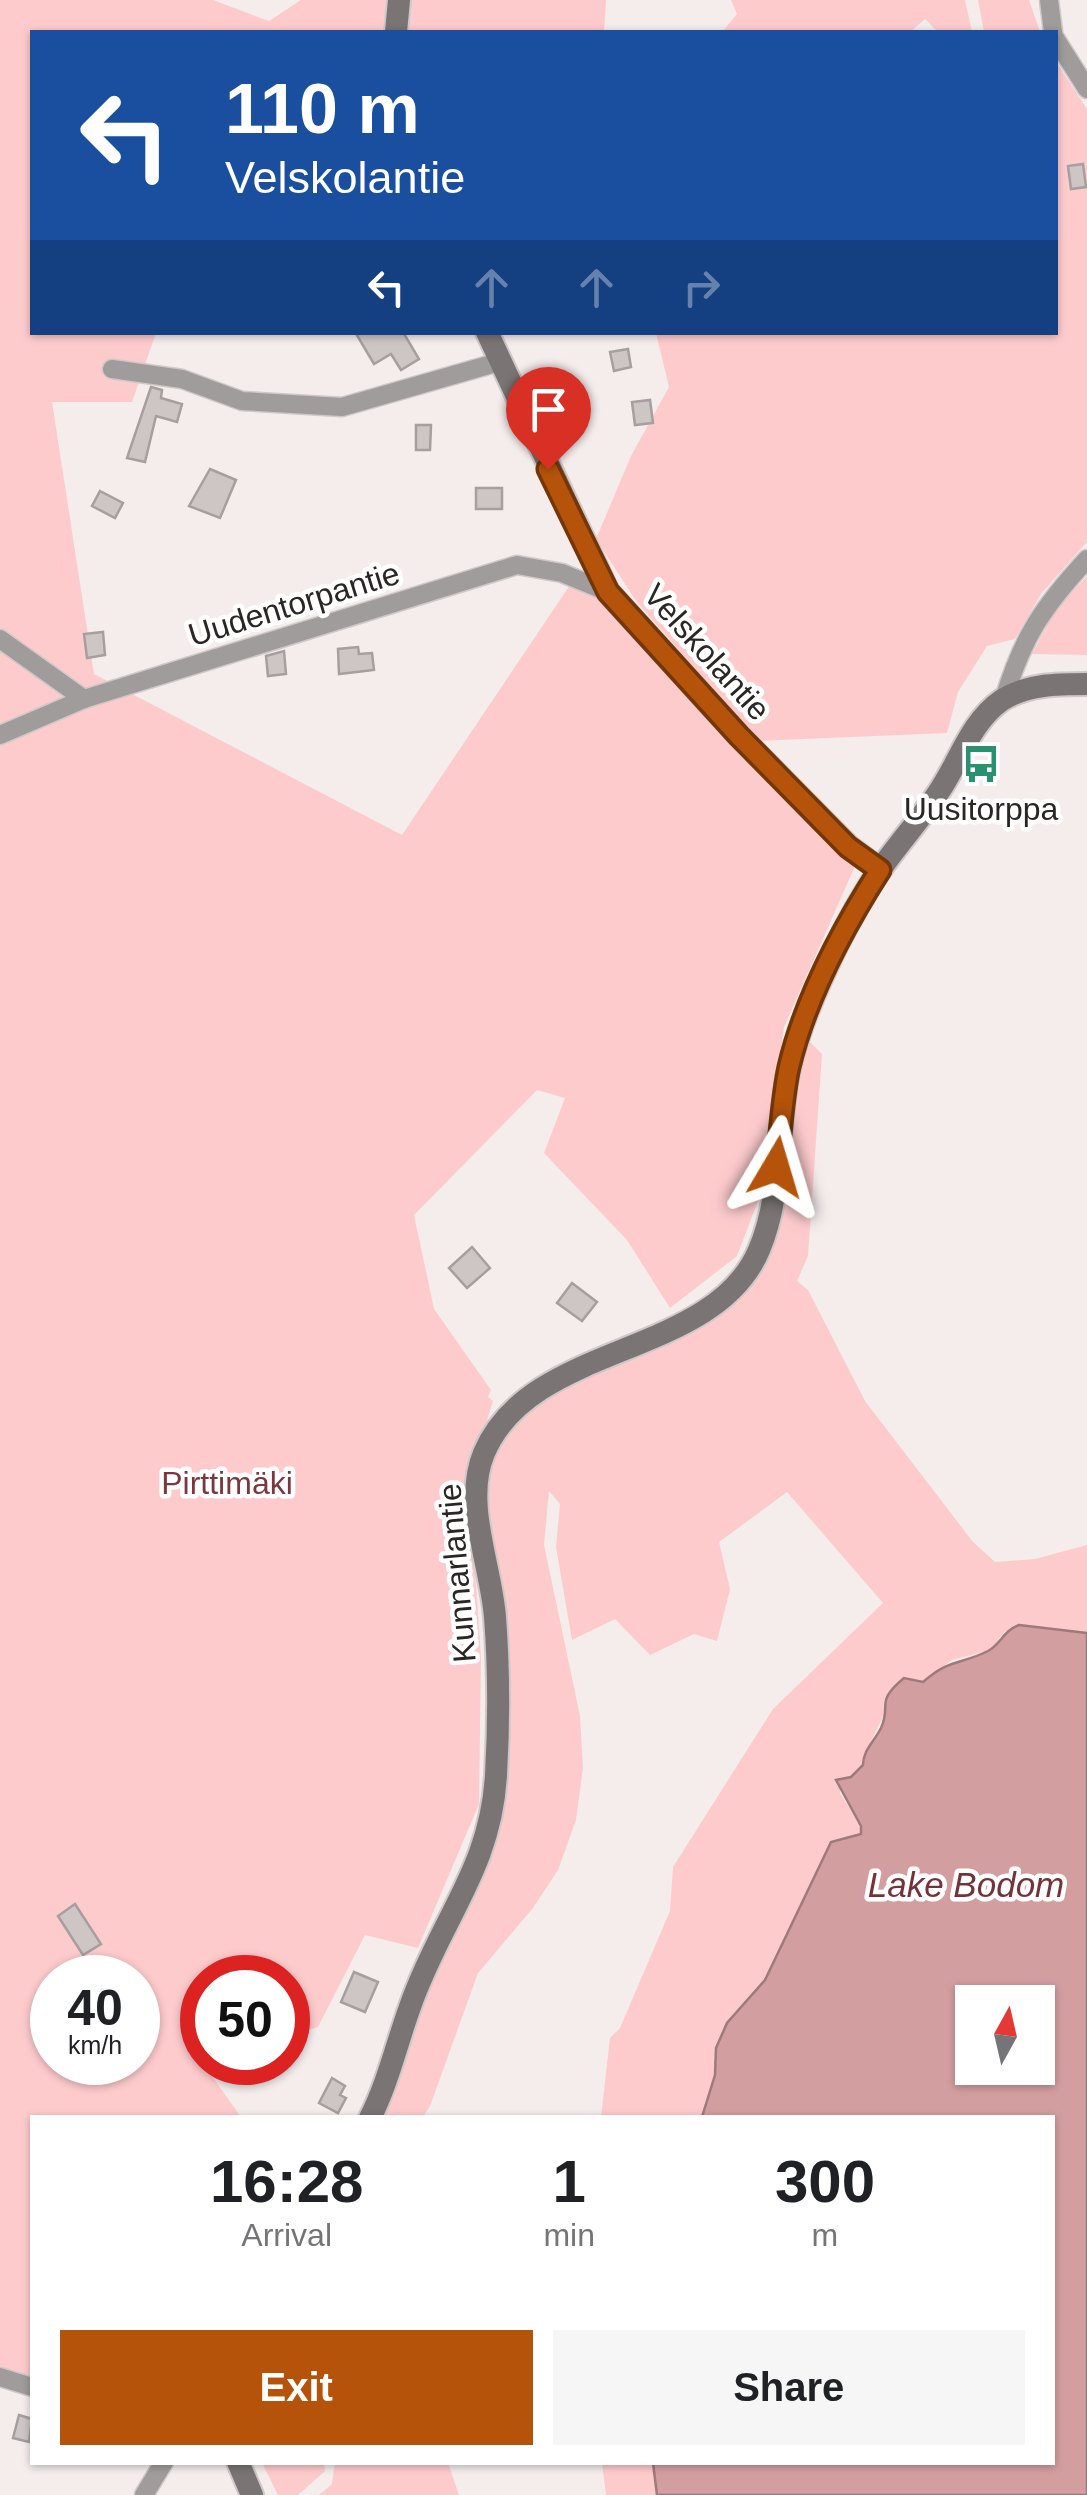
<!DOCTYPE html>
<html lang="en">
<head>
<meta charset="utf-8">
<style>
	body { margin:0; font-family:Arial,sans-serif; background:#f6f6f6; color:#202124; height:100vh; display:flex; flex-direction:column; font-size:38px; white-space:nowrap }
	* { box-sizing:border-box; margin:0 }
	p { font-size:32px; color:#757577 }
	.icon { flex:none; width:55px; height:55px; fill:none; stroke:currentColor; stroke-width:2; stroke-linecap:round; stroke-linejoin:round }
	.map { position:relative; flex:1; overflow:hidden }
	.sheet { position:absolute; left:30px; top:2115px; width:1025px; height:350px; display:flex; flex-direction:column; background:#fff; border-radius:0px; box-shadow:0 2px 8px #0004 }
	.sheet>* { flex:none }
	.top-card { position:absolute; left:30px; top:30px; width:1028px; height:305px; border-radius:0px; box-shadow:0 2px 8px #0004; background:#1a4fa0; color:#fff; overflow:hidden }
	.needle { width:65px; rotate:8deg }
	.controls { position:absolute; left:955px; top:1985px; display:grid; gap:20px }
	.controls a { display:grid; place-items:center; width:100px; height:100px; border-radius:0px; background:#fff; box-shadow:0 2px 8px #0004; font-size:50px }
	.speed { position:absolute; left:30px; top:1955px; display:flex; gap:20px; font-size:50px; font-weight:700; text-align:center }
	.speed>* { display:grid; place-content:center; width:130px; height:130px; border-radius:50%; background:#fff; box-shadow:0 2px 8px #0004; line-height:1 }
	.speed small { font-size:25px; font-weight:400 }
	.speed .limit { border:15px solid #d22; background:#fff; color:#111 }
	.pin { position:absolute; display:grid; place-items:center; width:85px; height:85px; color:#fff; margin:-102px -42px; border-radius:50% 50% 50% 0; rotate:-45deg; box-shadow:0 0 10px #0007 }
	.pin .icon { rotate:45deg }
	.me { position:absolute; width:110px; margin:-55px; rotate:7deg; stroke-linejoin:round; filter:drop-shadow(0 0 8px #0008) }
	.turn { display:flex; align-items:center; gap:35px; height:210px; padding:0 30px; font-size:45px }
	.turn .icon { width:130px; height:130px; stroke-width:2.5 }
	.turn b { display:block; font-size:70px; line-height:85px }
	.lanes { display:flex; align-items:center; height:95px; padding:0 30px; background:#0003; justify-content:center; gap:50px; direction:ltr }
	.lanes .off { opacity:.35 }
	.eta { display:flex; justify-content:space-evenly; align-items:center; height:170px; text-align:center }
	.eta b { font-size:60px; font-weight:700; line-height:70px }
	.primary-button { display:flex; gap:20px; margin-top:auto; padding:20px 30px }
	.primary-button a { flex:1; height:115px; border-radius:0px; background:#b45309; color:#fff; font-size:40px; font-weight:700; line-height:115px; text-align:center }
	.primary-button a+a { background:#f6f6f6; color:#202124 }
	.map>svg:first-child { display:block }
	.green { fill:#fecbcd; fill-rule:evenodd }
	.water { fill:#d39ea0; stroke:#a07a7b; stroke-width:2.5; fill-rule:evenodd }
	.building { fill:#cec5c5; stroke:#a79f9f; stroke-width:2.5 }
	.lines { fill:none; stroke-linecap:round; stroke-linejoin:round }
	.street-casing { stroke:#d0c8c8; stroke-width:21 }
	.secondary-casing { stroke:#d0c8c8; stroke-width:26 }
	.street { stroke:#a09c9c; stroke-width:18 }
	.secondary { stroke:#7a7474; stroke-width:22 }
	.route-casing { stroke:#753606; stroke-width:25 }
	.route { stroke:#b45309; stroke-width:18 }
	.labels { text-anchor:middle; stroke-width:9; stroke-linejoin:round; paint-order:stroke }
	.street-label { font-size:32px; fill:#2a2626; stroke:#fff }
	.poi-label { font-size:32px; fill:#2a2626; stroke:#fff }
	.park-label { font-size:32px; fill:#7a373d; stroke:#fff }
	.water-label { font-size:35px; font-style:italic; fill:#753239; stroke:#fff }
</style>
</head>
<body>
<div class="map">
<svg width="1087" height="2495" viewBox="0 0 1087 2495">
	<rect width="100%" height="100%" fill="#f5ecec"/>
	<g class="green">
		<path d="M 0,0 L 213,0 L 269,21 L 301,0 L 386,0 L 384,32 L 32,32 L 32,332 L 156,333 L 132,402 L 52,402 L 94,674 L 402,835 L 576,576 L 855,866 L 784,1027 L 761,1193 L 737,1256 L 670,1308 L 627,1240 L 544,1153 L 565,1098 L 537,1090 L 414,1215 L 434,1309 L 491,1390 L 488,1397 L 493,1401 L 469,1479 L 481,1658 L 479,1804 L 418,1948 L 365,1935 L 318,2027 L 288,2037 L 288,1978 L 202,1978 L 202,2062 L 241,2117 L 32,2118 L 32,2393 L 0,2384 ZM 52,1978 L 138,1978 L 138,2062 L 52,2062 Z"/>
		<path d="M 410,0 L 606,0 L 604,32 L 407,32 Z"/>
		<path d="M 731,0 L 965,0 L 972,32 L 938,32 L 925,19 L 910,32 L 722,32 L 737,14 Z"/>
		<path d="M 978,0 L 1029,0 L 1040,32 L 984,32 Z"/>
		<path d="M 1055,60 L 1087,109 L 1087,542 L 1041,594 L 1015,639 L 987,646 L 958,692 L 947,733 L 758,741 L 636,601 L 596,539 L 631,456 L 669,387 L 656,333 L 1055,332 Z"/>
		<path d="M 1087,576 L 1087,655 L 1032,654 L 1055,610 Z"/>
		<path d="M 806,1038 L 822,1054 L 808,1256 L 797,1281 L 808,1290 L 865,1401 L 973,1542 L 995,1562 L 1035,1559 L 1087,1545 L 1087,1633 L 1019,1625 L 1004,1632 L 991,1650 L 952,1660 L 923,1682 L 901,1681 C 893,1700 863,1751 863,1765 L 851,1777 L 843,1777 L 840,1793 L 861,1826 L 861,1834 L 831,1842 L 765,1980 L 727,2023 L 716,2048 L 715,2075 L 705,2113 L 702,2118 L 601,2117 L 610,2038 L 620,2028 L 670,1911 L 673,1867 L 773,1709 L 883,1603 L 787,1492 L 719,1542 L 730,1589 L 717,1641 L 694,1634 L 650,1655 L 615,1619 L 572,1640 L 556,1547 L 560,1504 L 549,1491 L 544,1545 L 580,1716 L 583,1768 L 576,1820 L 558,1870 L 533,1908 L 478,1973 L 430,2106 L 423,2117 L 380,2118 L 419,2000 L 472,1894 L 508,1720 L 501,1577 L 485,1508 L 491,1461 L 507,1431 L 526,1412 L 573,1381 L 748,1285 Z"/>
		<path d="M 335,2462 L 448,2463 L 459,2495 L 319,2495 L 332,2484 Z"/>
		<path d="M 262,2463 L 324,2463 L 325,2471 L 298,2495 L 278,2495 Z"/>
		<path d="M 602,2463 L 653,2463 L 657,2495 L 606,2495 Z"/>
	</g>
	<path class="water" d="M 1019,1625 L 1087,1633 L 1087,2495 L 657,2495 L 653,2463 L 1052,2462 L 1052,2118 L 702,2117 L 715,2075 L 716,2048 L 727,2023 L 765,1980 L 831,1842 L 861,1834 L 861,1826 L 836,1780 L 851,1777 L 863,1765 C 863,1750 874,1742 881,1728 C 892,1704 874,1703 904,1678 L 923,1682 C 950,1658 960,1665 988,1651 C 1001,1644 1003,1631 1019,1625 ZM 972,2002 L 1038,2002 L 1038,2068 L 972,2068 Z"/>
	<g class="building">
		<path d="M 1083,164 L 1086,187 L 1071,189 L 1068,166 Z"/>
		<path d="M 355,332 L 403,332 L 419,359 L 401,370 L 391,354 L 374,364 Z"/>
		<path d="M 628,349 L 631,367 L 614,371 L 610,352 Z"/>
		<path d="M 151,387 L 162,390 L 161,398 L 182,404 L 177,422 L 156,416 L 145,462 L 127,458 Z"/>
		<path d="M 650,400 L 653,423 L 635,425 L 632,402 Z"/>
		<path d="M 416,425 L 431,425 L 430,450 L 416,450 Z"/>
		<path d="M 210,469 L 236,480 L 220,518 L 189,506 Z"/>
		<rect x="476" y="488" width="26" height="21"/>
		<path d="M 100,491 L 123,503 L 115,518 L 92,506 Z"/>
		<path d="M 103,632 L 105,655 L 87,658 L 84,634 Z"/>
		<path d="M 358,647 L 359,654 L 372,653 L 374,670 L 339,674 L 338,649 Z"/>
		<path d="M 284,651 L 286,674 L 268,676 L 266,656 Z"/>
		<path d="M 472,1247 L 490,1268 L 467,1288 L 449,1268 Z"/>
		<path d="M 572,1283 L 597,1302 L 582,1321 L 557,1303 Z"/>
		<path d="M 75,1904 L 101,1944 L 83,1955 L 58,1916 Z"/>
		<path d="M 354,1972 L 378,1982 L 365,2012 L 341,2002 Z"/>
		<path d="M 332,2078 L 345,2086 L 340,2095 L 346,2098 L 338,2113 L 319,2103 Z"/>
		<path d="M 19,2415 L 32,2419 L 29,2442 L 13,2438 Z"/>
	</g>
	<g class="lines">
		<g class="street-casing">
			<g id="street">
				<path d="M 1049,0 L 1053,32"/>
				<path d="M 1055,38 L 1087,89"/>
				<path d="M 112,369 L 182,379 L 242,401 L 342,407 L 499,362"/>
				<path d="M 0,639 L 84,699"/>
				<path d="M 1004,699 C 1023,636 1043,607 1087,559"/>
				<path d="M 0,735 L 84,699 L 517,565 L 562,573 L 608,592"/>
				<path d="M 0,2377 L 32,2387"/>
				<path d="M 144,2495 L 164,2462"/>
			</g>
		</g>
		<g class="secondary-casing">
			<g id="secondary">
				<path d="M 396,32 L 399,0"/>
				<path d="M 487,332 L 608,592 L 739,736 L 849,847 L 880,870"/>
				<path d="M 370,2118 C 391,2077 400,2028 418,1986 C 449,1909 491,1862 496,1775 C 499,1723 499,1669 495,1617 C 491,1565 463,1503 484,1453 C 531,1341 713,1359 759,1250 C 783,1194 776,1128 789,1069 C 801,1012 847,918 880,870 C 898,844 920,820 938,793 C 959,763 970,722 1002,700 C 1027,684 1058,684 1087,684"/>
				<path d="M 238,2462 L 252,2495"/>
			</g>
		</g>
		<use href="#street" class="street"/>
		<use href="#secondary" class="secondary"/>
	</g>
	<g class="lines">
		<g class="route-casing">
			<path id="route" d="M 548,469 L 608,592 L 739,736 L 848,847 L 880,870 C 843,928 805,999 789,1067 C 782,1099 781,1134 776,1167"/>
		</g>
		<use href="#route" class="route"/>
	</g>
	<defs>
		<g id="bus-bare" transform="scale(3)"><path d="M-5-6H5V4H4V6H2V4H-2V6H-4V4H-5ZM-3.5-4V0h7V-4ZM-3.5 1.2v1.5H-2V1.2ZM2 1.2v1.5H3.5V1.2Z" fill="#2a916e" stroke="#fff" stroke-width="2.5" paint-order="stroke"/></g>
	</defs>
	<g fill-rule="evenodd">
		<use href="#bus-bare" x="981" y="764"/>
	</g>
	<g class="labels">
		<g class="street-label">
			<text transform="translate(294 604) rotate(-17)" y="11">Uudentorpantie</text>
			<text transform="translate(707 652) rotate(48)" y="11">Velskolantie</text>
			<text transform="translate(457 1573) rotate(-95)" y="11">Kunnarlantie</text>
		</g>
		<g class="poi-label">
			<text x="981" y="820">Uusitorppa</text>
		</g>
		<g class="park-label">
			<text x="227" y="1494">Pirttimäki</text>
		</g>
		<g class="water-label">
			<text x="966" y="1897">Lake Bodom</text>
		</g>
	</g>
</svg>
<div class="controls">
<a><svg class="needle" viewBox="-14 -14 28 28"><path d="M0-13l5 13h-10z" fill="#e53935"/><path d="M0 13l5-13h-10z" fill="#757577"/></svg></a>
</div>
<div class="speed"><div>40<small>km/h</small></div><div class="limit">50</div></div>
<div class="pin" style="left:548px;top:469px;background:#d93025"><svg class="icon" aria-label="arrive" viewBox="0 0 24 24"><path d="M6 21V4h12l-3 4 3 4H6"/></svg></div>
<svg class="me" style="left:776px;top:1167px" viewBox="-20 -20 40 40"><path d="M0-17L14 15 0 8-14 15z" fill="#b45309" stroke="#fff" stroke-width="4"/></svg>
<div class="top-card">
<div class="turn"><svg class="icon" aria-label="left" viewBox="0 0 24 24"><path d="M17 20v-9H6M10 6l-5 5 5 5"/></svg><div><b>110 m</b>Velskolantie</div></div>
<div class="lanes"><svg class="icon" aria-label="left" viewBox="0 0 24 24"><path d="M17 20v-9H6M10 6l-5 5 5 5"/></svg><svg class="icon off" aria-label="ahead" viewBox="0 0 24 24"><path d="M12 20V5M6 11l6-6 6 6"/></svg><svg class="icon off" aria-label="ahead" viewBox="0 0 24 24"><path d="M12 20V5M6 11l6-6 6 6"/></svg><svg class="icon off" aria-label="right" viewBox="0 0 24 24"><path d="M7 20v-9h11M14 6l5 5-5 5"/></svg></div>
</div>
<section class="sheet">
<div class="eta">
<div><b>16:28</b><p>Arrival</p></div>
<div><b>1</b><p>min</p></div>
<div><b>300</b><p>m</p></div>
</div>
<div class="primary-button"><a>Exit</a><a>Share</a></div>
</section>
</div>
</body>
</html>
